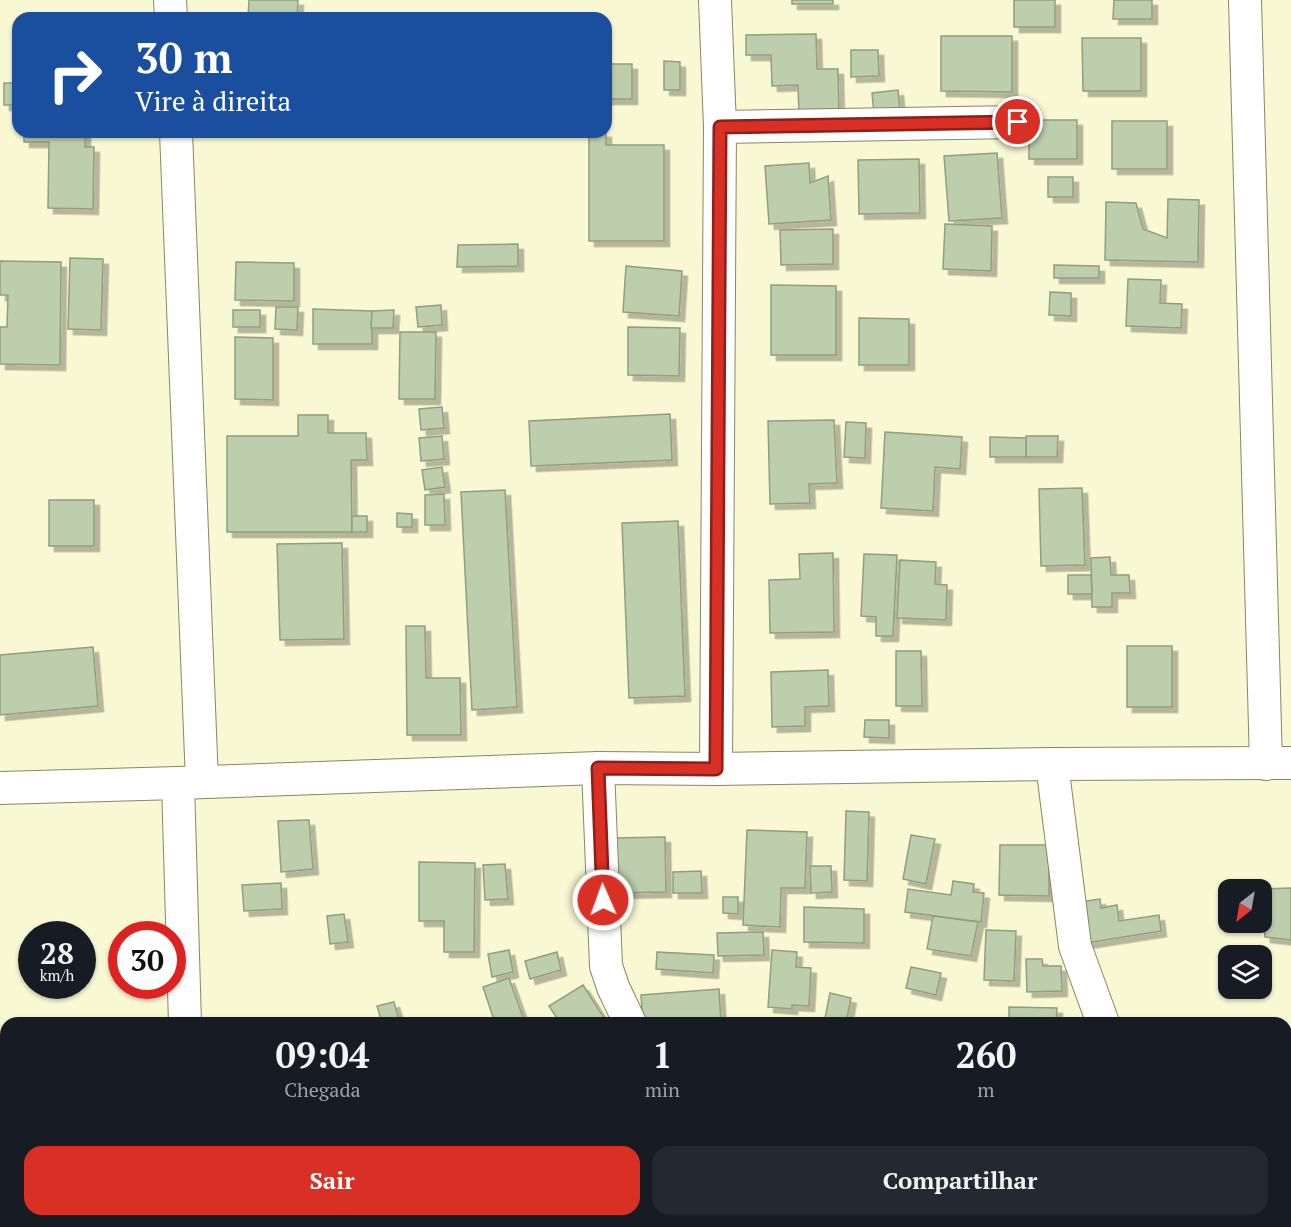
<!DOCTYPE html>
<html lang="pt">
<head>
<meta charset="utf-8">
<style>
	body { margin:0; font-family:"PT Serif",serif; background:#242831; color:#f1f3f6; height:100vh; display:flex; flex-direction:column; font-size:22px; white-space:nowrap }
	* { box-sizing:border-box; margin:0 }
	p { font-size:20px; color:#9ea1a6 }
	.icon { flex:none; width:33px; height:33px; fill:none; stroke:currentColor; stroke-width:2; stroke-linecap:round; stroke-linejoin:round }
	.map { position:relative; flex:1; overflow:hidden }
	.side { position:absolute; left:0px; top:1017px; width:1292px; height:210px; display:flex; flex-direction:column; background:#171b24; border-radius:18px 18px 0 0; box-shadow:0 2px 4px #0004 }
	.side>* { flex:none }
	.banner { position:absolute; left:12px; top:12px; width:600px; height:126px; border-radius:18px; box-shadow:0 2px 4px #0004; background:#1a4fa0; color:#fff; overflow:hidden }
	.needle { width:39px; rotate:211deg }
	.controls { position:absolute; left:1218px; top:879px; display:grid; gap:12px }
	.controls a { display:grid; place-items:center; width:54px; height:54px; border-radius:12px; background:#171b24; box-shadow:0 2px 4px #0004; font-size:30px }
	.speed { position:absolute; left:18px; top:921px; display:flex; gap:12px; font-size:30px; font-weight:700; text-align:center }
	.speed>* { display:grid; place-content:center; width:78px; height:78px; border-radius:50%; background:#171b24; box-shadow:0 2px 4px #0004; line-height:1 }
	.speed small { font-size:15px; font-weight:400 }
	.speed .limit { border:9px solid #d22; background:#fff; color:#111 }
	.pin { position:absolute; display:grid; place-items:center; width:51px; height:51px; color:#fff; margin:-26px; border:3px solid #fff; border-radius:50%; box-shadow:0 2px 6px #0007 }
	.me { position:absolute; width:66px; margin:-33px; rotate:358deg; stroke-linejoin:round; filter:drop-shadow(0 0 4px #0008) }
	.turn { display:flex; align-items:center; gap:21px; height:126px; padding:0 24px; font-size:27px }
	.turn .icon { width:78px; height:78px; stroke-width:2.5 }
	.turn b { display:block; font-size:42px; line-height:51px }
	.eta { display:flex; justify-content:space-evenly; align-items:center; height:102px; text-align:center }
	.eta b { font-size:36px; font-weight:700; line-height:42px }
	.cta { display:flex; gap:12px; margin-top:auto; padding:12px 24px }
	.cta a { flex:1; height:69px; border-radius:18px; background:#d93025; color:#fff; font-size:24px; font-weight:700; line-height:69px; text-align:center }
	.cta a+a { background:#242831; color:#f1f3f6 }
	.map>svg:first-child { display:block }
	.built { fill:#edecc1 }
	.building { fill:#bdcead; stroke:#8f9f80; stroke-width:1.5; filter:url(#shadow) }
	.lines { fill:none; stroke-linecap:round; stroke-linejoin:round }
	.street-casing { stroke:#888766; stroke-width:34 }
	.street { stroke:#fff; stroke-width:32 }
	.route-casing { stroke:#8d1f18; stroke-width:15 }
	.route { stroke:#d93025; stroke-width:10 }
</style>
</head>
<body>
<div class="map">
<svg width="1291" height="1227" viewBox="0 0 1291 1227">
	<defs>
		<filter id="shadow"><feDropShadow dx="5.5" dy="5.5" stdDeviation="0" flood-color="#0004"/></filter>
	</defs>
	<rect width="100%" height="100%" fill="#f8f8d3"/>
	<path class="built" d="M 215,1221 L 460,1221 L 464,1227 L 215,1227 Z"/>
	<g class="building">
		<path d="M 249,0 L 298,0 L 297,18 L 248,18 Z"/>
		<rect x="792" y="0" width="41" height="4"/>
		<rect x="1014" y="0" width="41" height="27"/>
		<path d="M 1114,0 L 1152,0 L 1152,19 L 1113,19 Z"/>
		<path d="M 816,34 L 817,69 L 838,69 L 839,113 L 799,114 L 798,85 L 772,86 L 771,55 L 746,55 L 746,35 Z"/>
		<path d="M 941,36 L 1012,36 L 1012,92 L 941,91 Z"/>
		<path d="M 1082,38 L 1141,38 L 1141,91 L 1083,91 Z"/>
		<path d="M 851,50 L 878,50 L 879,76 L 851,77 Z"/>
		<path d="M 664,61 L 680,62 L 680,90 L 664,90 Z"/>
		<rect x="606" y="64" width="26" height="35"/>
		<rect x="4" y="83" width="14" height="22"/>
		<path d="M 898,90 L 900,111 L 874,114 L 872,93 Z"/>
		<rect x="1029" y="120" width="48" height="39"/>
		<rect x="1112" y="121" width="55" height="48"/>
		<path d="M 24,132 L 85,132 L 85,147 L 94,147 L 93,209 L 48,208 L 49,142 L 24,142 Z"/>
		<path d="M 589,132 L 606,132 L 606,145 L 664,145 L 664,241 L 589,241 Z"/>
		<path d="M 997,153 L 1002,218 L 949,221 L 944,156 Z"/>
		<path d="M 919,159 L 920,213 L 859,214 L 858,160 Z"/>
		<path d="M 809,163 L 810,183 L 828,176 L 831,220 L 769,224 L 765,166 Z"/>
		<rect x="1048" y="177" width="25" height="20"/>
		<path d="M 1168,199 L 1199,200 L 1198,262 L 1105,260 L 1106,202 L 1136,203 L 1143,229 L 1167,238 Z"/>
		<path d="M 945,224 L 992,226 L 991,271 L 943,269 Z"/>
		<path d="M 833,229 L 833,264 L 781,265 L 780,230 Z"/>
		<path d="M 518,244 L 518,266 L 457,267 L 458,245 Z"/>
		<path d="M 70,258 L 103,259 L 101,330 L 68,329 Z"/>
		<path d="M 0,261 L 61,262 L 60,365 L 0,364 L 0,327 L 7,327 L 8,295 L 0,295 Z"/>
		<path d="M 236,262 L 294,263 L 294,301 L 235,300 Z"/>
		<path d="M 1054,265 L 1099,266 L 1099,278 L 1054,278 Z"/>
		<path d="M 626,266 L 682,271 L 679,316 L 623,312 Z"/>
		<path d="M 1128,279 L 1161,280 L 1160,303 L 1182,304 L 1181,328 L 1126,326 Z"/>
		<path d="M 771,285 L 836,286 L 836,355 L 771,355 Z"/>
		<path d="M 1050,292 L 1071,293 L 1071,316 L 1049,315 Z"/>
		<path d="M 441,305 L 442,325 L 418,327 L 416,307 Z"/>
		<path d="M 276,307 L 298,307 L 297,330 L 275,329 Z"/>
		<path d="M 313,309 L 372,311 L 372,344 L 313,344 Z"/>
		<rect x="233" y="310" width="27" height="17"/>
		<path d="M 394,310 L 393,328 L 371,328 L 372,311 Z"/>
		<path d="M 859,318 L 909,319 L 909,365 L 859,365 Z"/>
		<path d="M 628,327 L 680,328 L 679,376 L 628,375 Z"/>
		<path d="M 400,332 L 436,332 L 435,399 L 399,399 Z"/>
		<path d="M 235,337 L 273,338 L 273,400 L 235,399 Z"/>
		<path d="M 442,407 L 444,428 L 421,430 L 419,409 Z"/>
		<path d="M 670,414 L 672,460 L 531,466 L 529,421 Z"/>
		<path d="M 298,415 L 328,415 L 328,433 L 366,433 L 367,460 L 351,460 L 352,532 L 227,532 L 227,436 L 298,436 Z"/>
		<path d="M 834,420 L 837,483 L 809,484 L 810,503 L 770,504 L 768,421 Z"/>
		<path d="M 846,422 L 866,423 L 865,458 L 844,457 Z"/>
		<path d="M 885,432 L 962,437 L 960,469 L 935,467 L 933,511 L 881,508 Z"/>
		<path d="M 442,436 L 444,459 L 421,461 L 419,438 Z"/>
		<path d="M 1026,436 L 1058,436 L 1057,457 L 1026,457 Z"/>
		<path d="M 990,437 L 1026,438 L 1026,457 L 990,457 Z"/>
		<path d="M 442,467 L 445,487 L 425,490 L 422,470 Z"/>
		<path d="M 1082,488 L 1085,565 L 1041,566 L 1039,489 Z"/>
		<path d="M 505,490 L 517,707 L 472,710 L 461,492 Z"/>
		<path d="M 444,494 L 445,525 L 425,525 L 425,495 Z"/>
		<rect x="49" y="500" width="45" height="46"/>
		<path d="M 397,513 L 412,514 L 412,527 L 397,527 Z"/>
		<rect x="352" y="516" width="15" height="16"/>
		<path d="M 678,521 L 685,696 L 629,698 L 622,523 Z"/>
		<path d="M 342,543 L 344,639 L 280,640 L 277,544 Z"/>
		<path d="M 833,553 L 834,632 L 770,633 L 769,580 L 800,579 L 799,554 Z"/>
		<path d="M 864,554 L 897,555 L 893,636 L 876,636 L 876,617 L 861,616 Z"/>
		<path d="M 1110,557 L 1111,575 L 1129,575 L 1130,593 L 1112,593 L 1112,607 L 1092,607 L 1091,558 Z"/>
		<path d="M 900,560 L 936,562 L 935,584 L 947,585 L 946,620 L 897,618 Z"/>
		<path d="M 1068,575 L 1091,575 L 1092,594 L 1068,594 Z"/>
		<path d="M 406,626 L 425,626 L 426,678 L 460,678 L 461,735 L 407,735 Z"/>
		<rect x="1127" y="646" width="45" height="61"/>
		<path d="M 93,647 L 98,706 L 0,715 L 0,655 Z"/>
		<path d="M 896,651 L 921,651 L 922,706 L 896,706 Z"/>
		<path d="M 828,670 L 829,706 L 805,707 L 805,726 L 772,727 L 771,672 Z"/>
		<path d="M 865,720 L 889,720 L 889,738 L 864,737 Z"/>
		<path d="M 846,811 L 869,812 L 867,881 L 844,880 Z"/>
		<path d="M 309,820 L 313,869 L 281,872 L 278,821 Z"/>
		<path d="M 747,830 L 807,832 L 805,888 L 781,888 L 780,927 L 743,925 Z"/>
		<path d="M 911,835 L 935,839 L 926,884 L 903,879 Z"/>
		<path d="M 665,837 L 666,892 L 615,893 L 614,838 Z"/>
		<path d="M 1000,845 L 1049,845 L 1049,896 L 999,895 Z"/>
		<path d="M 419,862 L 475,863 L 474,952 L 444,952 L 444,921 L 419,921 Z"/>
		<path d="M 505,864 L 508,899 L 485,900 L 483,865 Z"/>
		<path d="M 810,866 L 831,866 L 832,892 L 811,893 Z"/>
		<path d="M 701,871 L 702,893 L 673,893 L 673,872 Z"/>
		<path d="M 953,881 L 974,884 L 973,892 L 984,893 L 981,922 L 905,912 L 908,889 L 951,895 Z"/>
		<path d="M 281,883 L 282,909 L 244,911 L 242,885 Z"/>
		<path d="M 1291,888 L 1291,940 L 1265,937 L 1261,889 Z"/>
		<path d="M 723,897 L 738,897 L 738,914 L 723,913 Z"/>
		<path d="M 1100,899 L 1101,908 L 1117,905 L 1119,921 L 1159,915 L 1161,931 L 1086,943 L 1080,902 Z"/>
		<path d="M 804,907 L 864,909 L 864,943 L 804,942 Z"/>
		<path d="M 344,914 L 348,942 L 330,944 L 327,916 Z"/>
		<path d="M 933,916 L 978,922 L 971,956 L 927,949 Z"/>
		<path d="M 986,930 L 1016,931 L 1014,981 L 984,980 Z"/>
		<path d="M 763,932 L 764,955 L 718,956 L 717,933 Z"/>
		<path d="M 509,950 L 513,972 L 492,977 L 488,954 Z"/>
		<path d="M 772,950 L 797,952 L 796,967 L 811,968 L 809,1006 L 792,1005 L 792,1009 L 768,1007 Z"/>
		<path d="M 557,952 L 561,970 L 530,979 L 525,961 Z"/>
		<path d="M 657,952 L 714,955 L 713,973 L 656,969 Z"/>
		<path d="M 1026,959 L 1042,959 L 1043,966 L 1061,966 L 1062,991 L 1027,992 Z"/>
		<path d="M 911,967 L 941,973 L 936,995 L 906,988 Z"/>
		<path d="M 509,978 L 525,1023 L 495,1023 L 483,987 Z"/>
		<path d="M 583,985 L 606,1021 L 603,1023 L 560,1023 L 549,1006 Z"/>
		<path d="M 719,989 L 721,1023 L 643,1023 L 641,995 Z"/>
		<path d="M 830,993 L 851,998 L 846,1023 L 824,1023 Z"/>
		<path d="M 394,1002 L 400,1023 L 382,1023 L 377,1006 Z"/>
		<path d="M 1009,1007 L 1057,1008 L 1056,1023 L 1009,1023 Z"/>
		<path d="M 915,1018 L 950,1022 L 950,1023 L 914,1023 Z"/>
		<path d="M 1291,1081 L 1291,1109 L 1286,1111 L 1286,1082 Z"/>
		<path d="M 1291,1201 L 1291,1227 L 1286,1227 L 1283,1221 L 1286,1221 L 1286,1204 Z"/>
		<path d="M 0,1212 L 6,1212 L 6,1221 L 24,1221 L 24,1227 L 0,1227 Z"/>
		<path d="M 749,1221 L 790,1221 L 791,1227 L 751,1227 Z"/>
	</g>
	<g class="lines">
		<g class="street-casing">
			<g id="street">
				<path d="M 170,0 L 171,18"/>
				<path d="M 715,0 L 720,127 L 716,769"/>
				<path d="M 1245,0 L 1266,764"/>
				<path d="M 720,127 L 1018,122"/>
				<path d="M 176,132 L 202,782"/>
				<path d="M 1052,764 L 1075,946 L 1103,1023"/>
				<path d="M 598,768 L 606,966 L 613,987 L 630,1023"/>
				<path d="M 178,783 L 185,1023"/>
				<path d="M 0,788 L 178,783 L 598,768 L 716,769 L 1052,764 L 1291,763"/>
				<path d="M 191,1221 L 191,1227"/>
				<path d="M 869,1221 L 870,1227"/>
				<path d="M 1172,1221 L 1175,1227"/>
			</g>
		</g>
		<use href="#street" class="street"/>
	</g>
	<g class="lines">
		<g class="route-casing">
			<path id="route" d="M 603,900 L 598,768 L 716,769 L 720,127 L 1018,122"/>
		</g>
		<use href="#route" class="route"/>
	</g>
</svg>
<div class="controls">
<a><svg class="needle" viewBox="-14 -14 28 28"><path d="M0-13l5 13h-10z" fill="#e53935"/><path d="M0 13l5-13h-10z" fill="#9ea1a6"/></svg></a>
<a><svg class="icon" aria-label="layers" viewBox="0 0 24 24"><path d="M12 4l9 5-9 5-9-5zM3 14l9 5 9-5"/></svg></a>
</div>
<div class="speed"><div>28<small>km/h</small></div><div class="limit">30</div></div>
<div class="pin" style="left:1018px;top:122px;background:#d93025"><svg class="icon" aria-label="arrive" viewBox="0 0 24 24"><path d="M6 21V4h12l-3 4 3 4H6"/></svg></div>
<svg class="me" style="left:603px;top:900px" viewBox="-20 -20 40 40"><circle r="17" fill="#d93025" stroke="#fff" stroke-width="3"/><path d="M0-11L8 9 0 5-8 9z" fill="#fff"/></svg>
<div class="banner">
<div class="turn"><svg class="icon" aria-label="right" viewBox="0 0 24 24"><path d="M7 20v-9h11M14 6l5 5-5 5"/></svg><div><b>30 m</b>Vire à direita</div></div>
</div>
<section class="side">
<div class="eta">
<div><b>09:04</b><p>Chegada</p></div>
<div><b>1</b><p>min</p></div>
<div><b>260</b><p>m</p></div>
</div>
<div class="cta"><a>Sair</a><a>Compartilhar</a></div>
</section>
</div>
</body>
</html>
